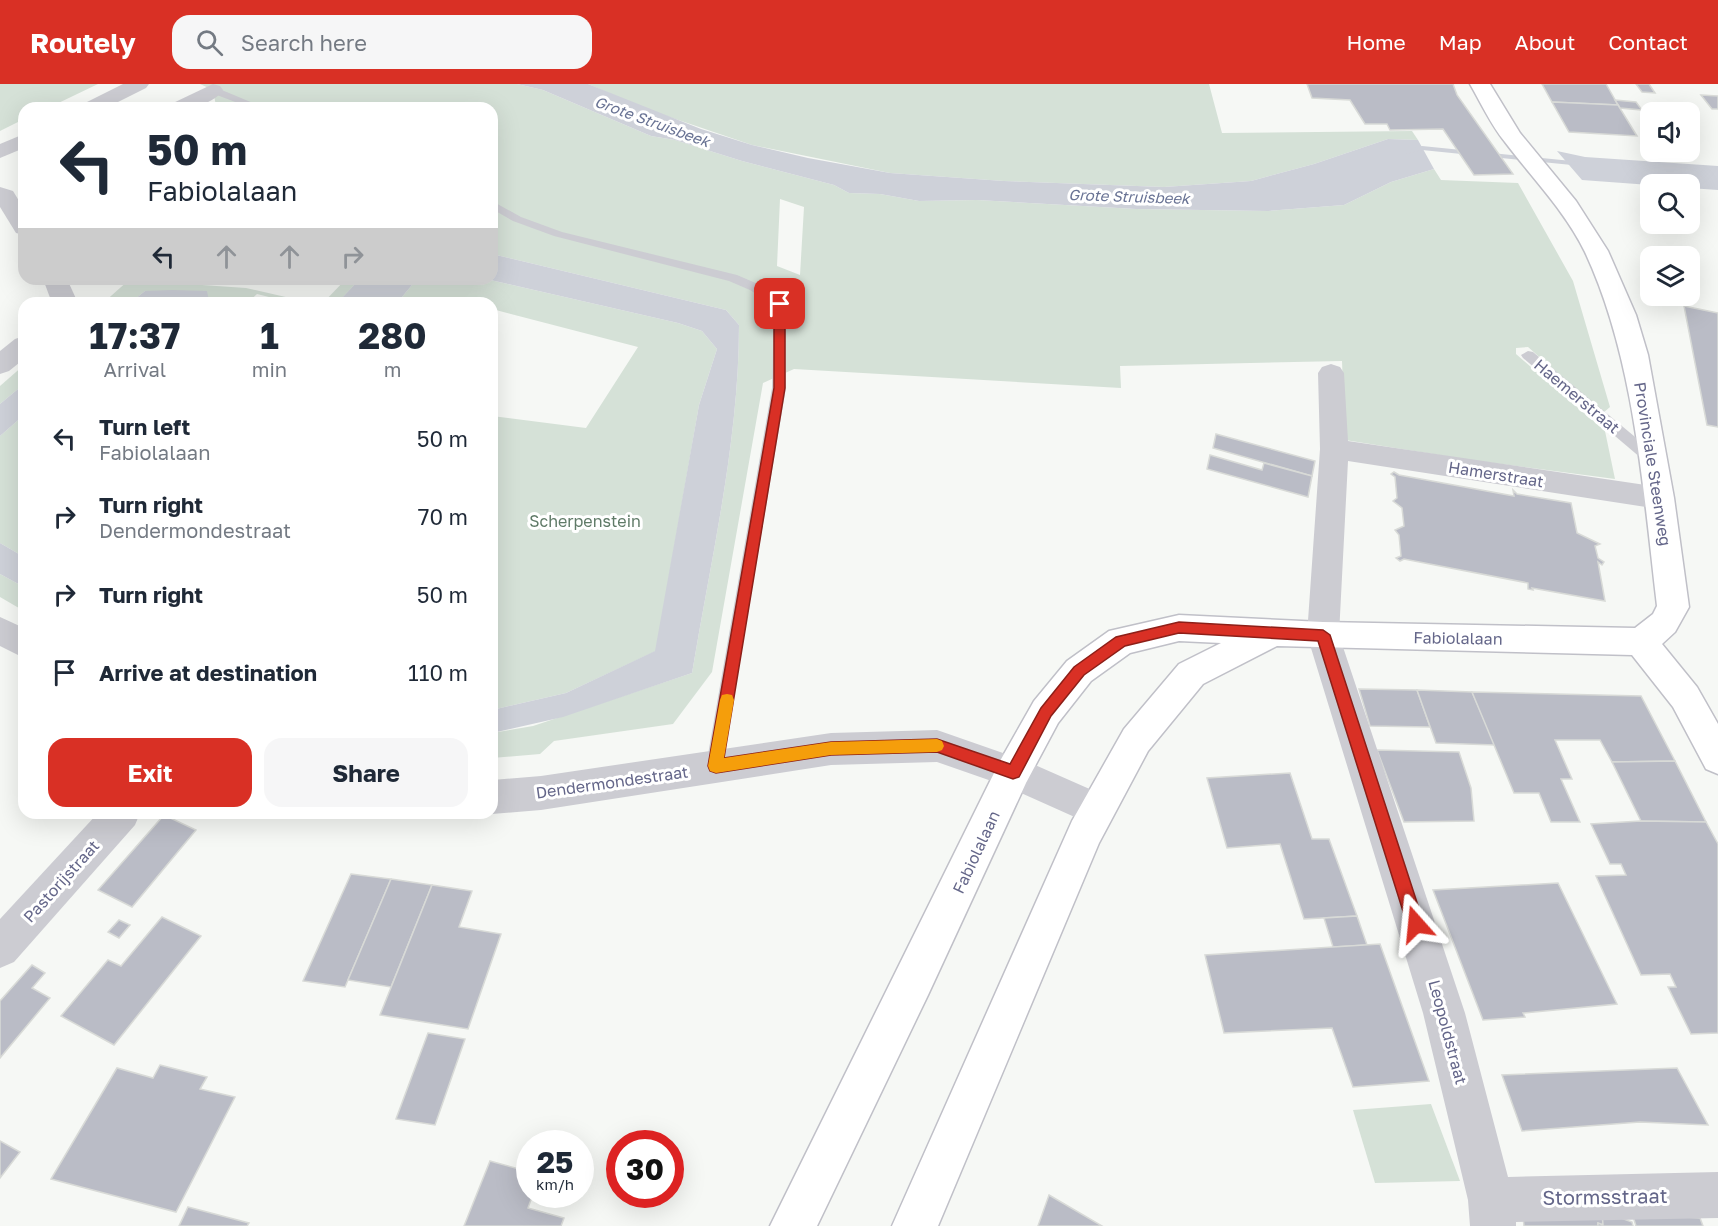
<!DOCTYPE html>
<html lang="en">
<head>
<meta charset="utf-8">
<style>
	body { margin:0; font-family:"Golos Text",sans-serif; background:#f6f6f7; color:#1f2937; height:100vh; display:flex; flex-direction:column; font-size:22px; white-space:nowrap }
	* { box-sizing:border-box; margin:0 }
	p { font-size:20px; color:#747a83 }
	.icon { flex:none; width:33px; height:33px; fill:none; stroke:currentColor; stroke-width:2; stroke-linecap:round; stroke-linejoin:round }
	.map { position:relative; flex:1; overflow:hidden }
	.drawer { position:absolute; left:18px; top:213px; width:480px; height:522px; display:flex; flex-direction:column; background:#fff; border-radius:18px; box-shadow:0 6px 24px #0002 }
	.drawer>* { flex:none }
	.banner { position:absolute; left:18px; top:18px; width:480px; height:183px; border-radius:18px; box-shadow:0 6px 24px #0002; background:#fff; color:#1f2937; overflow:hidden }
	.controls { position:absolute; left:1640px; top:18px; display:grid; gap:12px }
	.controls a { display:grid; place-items:center; width:60px; height:60px; border-radius:12px; background:#fff; box-shadow:0 6px 24px #0002; font-size:30px }
	.speed { position:absolute; left:516px; top:1046px; display:flex; gap:12px; font-size:30px; font-weight:700; text-align:center }
	.speed>* { display:grid; place-content:center; width:78px; height:78px; border-radius:50%; background:#fff; box-shadow:0 6px 24px #0002; line-height:1 }
	.speed small { font-size:15px; font-weight:400 }
	.speed .limit { border:9px solid #d22; background:#fff; color:#111 }
	.pin { position:absolute; display:grid; place-items:center; width:51px; height:51px; color:#fff; margin:-26px; border-radius:12px; box-shadow:0 3px 9px #0006 }
	.me { position:absolute; width:66px; margin:-33px; rotate:342deg; stroke-linejoin:round; filter:drop-shadow(0 0 4px #0008) }
	.turn { display:flex; align-items:center; gap:21px; height:126px; padding:0 30px; font-size:27px }
	.turn .icon { width:78px; height:78px; stroke-width:2.5 }
	.turn b { display:block; font-size:42px; line-height:51px }
	.lanes { display:flex; align-items:center; height:57px; padding:0 30px; background:#0003; justify-content:center; gap:30px; direction:ltr }
	.lanes .off { opacity:.35 }
	.eta { display:flex; justify-content:space-evenly; align-items:center; height:102px; text-align:center }
	.eta b { font-size:36px; font-weight:700; line-height:42px }
	.action { display:flex; gap:12px; margin-top:auto; padding:12px 30px }
	.action a { flex:1; height:69px; border-radius:18px; background:#d93025; color:#fff; font-size:24px; font-weight:700; line-height:69px; text-align:center }
	.action a+a { background:#f6f6f7; color:#1f2937 }
	ul { padding:0; list-style:none }
	li { display:flex; align-items:center; gap:18px; height:78px; padding:0 30px }
	li div { flex:1 }
	li b { display:block; font-size:22px }
	li em { font-style:normal }
	header { display:flex; align-items:center; gap:36px; box-sizing:border-box; height:84px; padding:0 30px; background:#d93025; color:#fff }
	header strong { font-size:28px }
	nav { display:flex; gap:33px; margin-inline-start:auto; font-size:21px }
	.search { width:420px; height:54px; background:#f6f6f7; display:flex; align-items:center; gap:15px; box-sizing:border-box; padding:0 21px; border-radius:18px; color:#747a83; font-size:22px }
	.map>svg:first-child { display:block }
	.green { fill:#d5e1d7; fill-rule:evenodd }
	.water { fill:#ced1d9 }
	.lines { fill:none; stroke-linecap:round; stroke-linejoin:round }
	.stream { fill:#ced1d9; fill-rule:evenodd }
	.building { fill:#babcc6; stroke:#d8dad7; stroke-width:1.5 }
	.secondary-casing { stroke:#c0c0c8; stroke-width:3 }
	.lane { fill:#ccccd2; fill-rule:evenodd }
	.street { fill:#ccccd2; fill-rule:evenodd }
	.secondary { fill:#fff; fill-rule:evenodd }
	.route { fill:#d93025; stroke:#8d1f18; stroke-width:1.5 }
	.slow { fill:#f59e0b }
	.labels { text-anchor:middle; stroke-width:6; stroke-linejoin:round; paint-order:stroke }
	.far-water-label { font-size:15px; font-style:italic; fill:#697394; stroke:#fff }
	.street-label { font-size:16px; fill:#646689; stroke:#fff }
	.park-label { font-size:16px; fill:#5f7a67; stroke:#fff }
	.near-street-label { font-size:20px; fill:#646689; stroke:#fff }
</style>
</head>
<body>
<header>
<strong>Routely</strong>
<div class="search"><svg class="icon" aria-label="search" viewBox="0 0 24 24"><circle cx="10" cy="10" r="6"/><path d="M15 15l6 6"/></svg>Search here</div>
<nav><a>Home</a><a>Map</a><a>About</a><a>Contact</a></nav>
</header>
<div class="map">
<svg width="1718" height="1142" viewBox="0 0 1718 1142">
	<rect width="100%" height="100%" fill="#f6f8f5"/>
	<g class="green">
		<path d="M 0,0 L 98,0 L 48,24 L 24,24 L 24,35 L 0,47 Z"/>
		<path d="M 200,0 L 517,0 L 543,6 L 651,52 L 675,56 L 742,77 L 834,101 L 849,109 L 880,110 L 919,117 L 977,116 L 1136,125 L 1268,127 L 1344,121 L 1391,98 L 1434,85 L 1441,96 L 1518,99 L 1573,197 L 1610,323 L 1603,329 L 1528,263 L 1516,264 L 1516,270 L 1605,347 L 1615,395 L 1471,376 L 1345,356 L 1342,277 L 1120,282 L 1121,304 L 794,285 L 763,299 L 712,588 L 673,640 L 554,657 L 540,670 L 492,674 L 492,649 L 533,642 L 692,589 C 711,474 739,358 739,241 L 726,226 L 492,170 L 492,24 L 221,24 L 216,22 L 213,6 ZM 780,115 L 804,123 L 800,191 L 777,182 Z"/>
		<path d="M 588,0 L 1209,0 L 1222,49 L 1412,47 L 1418,56 L 1388,55 L 1314,80 L 1251,97 L 1164,103 L 1004,97 L 890,89 L 752,61 L 646,25 Z"/>
		<path d="M 346,195 L 360,195 L 337,219 L 323,219 Z"/>
		<path d="M 417,195 L 486,195 L 678,239 L 702,247 L 717,265 L 699,321 L 656,567 L 566,609 L 492,626 L 492,332 L 586,344 L 638,263 L 492,225 L 492,219 L 397,219 Z"/>
		<path d="M 129,196 L 246,204 L 312,219 L 276,219 L 277,215 L 257,210 L 247,219 L 207,219 L 209,217 L 145,207 L 130,219 L 103,219 Z"/>
		<path d="M 24,281 L 24,300 L 0,320 L 0,302 Z"/>
		<path d="M 24,331 L 24,473 L 0,459 L 0,352 Z"/>
		<path d="M 0,490 L 24,503 L 24,527 L 0,513 Z"/>
		<path d="M 1431,1020 L 1460,1097 L 1375,1099 L 1353,1026 Z"/>
	</g>
	<g class="water">
		<path d="M 517,0 L 588,0 L 701,45 L 752,61 L 808,74 L 890,89 L 1004,97 L 1164,103 L 1251,97 L 1314,80 L 1388,55 L 1418,56 L 1434,85 L 1391,98 L 1344,121 L 1268,127 L 1136,125 L 977,116 L 919,117 L 880,110 L 849,109 L 834,101 L 742,77 L 675,56 L 651,52 L 543,6 Z"/>
		<path d="M 1557,67 L 1585,73 L 1718,82 L 1718,106 L 1689,104 L 1689,100 L 1650,101 L 1582,96 Z"/>
		<path d="M 492,170 L 726,226 L 739,241 C 739,358 711,474 692,589 L 563,633 L 492,649 L 492,626 L 566,609 L 655,567 L 699,321 L 717,265 L 702,247 L 678,239 L 486,195 L 492,195 Z"/>
		<path d="M 360,195 L 417,195 L 397,219 L 337,219 Z"/>
		<path d="M 172,206 L 207,207 L 209,217 L 207,219 L 130,219 L 145,207 Z"/>
		<path d="M 24,300 L 24,331 L 0,352 L 0,320 Z"/>
		<path d="M 0,459 L 24,473 L 24,503 L 0,490 Z"/>
	</g>
	<g class="lines">
		<path class="stream" d="M 1422,62 L 1582,78 L 1586,80 L 1582,82 L 1422,66 L 1406,70 L 1402,68 Z"/>
	</g>
	<g class="building">
		<path d="M 1307,0 L 1453,0 L 1457,11 L 1513,90 L 1474,91 L 1443,45 L 1390,46 L 1387,40 L 1365,40 L 1350,16 L 1312,14 Z"/>
		<path d="M 1542,0 L 1606,0 L 1618,21 L 1552,18 Z"/>
		<path d="M 1636,0 L 1649,0 L 1655,9 L 1642,8 Z"/>
		<path d="M 1701,11 L 1718,12 L 1718,25 L 1712,25 Z"/>
		<path d="M 1615,16 L 1636,18 L 1642,26 L 1620,24 Z"/>
		<path d="M 1552,18 L 1618,21 L 1637,52 L 1569,48 Z"/>
		<path d="M 1671,23 L 1693,25 L 1697,31 L 1674,28 Z"/>
		<path d="M 163,195 L 215,195 L 211,199 Z"/>
		<path d="M 1684,222 L 1718,229 L 1718,343 L 1707,341 Z"/>
		<path d="M 1216,350 L 1315,377 L 1312,392 L 1213,364 Z"/>
		<path d="M 1210,371 L 1262,386 L 1264,379 L 1312,392 L 1308,413 L 1207,385 Z"/>
		<path d="M 1394,388 L 1399,391 L 1514,412 L 1513,406 L 1517,410 L 1571,419 L 1577,449 L 1600,460 L 1595,462 L 1598,474 L 1604,478 L 1602,481 L 1598,478 L 1605,517 L 1532,504 L 1533,506 L 1528,505 L 1528,499 L 1404,475 L 1400,477 L 1396,474 L 1401,472 L 1399,451 L 1395,446 L 1404,442 L 1402,424 L 1393,417 L 1397,414 L 1395,393 L 1391,390 Z"/>
		<path d="M 1359,605 L 1417,606 L 1430,643 L 1370,642 Z"/>
		<path d="M 1417,606 L 1472,608 L 1495,661 L 1436,659 Z"/>
		<path d="M 1472,608 L 1641,612 L 1675,677 L 1612,678 L 1600,656 L 1555,656 L 1572,695 L 1561,695 L 1580,738 L 1551,738 L 1539,709 L 1514,709 Z"/>
		<path d="M 1377,666 L 1459,668 L 1471,704 L 1474,737 L 1404,738 Z"/>
		<path d="M 1675,677 L 1706,738 L 1641,737 L 1612,678 Z"/>
		<path d="M 1290,689 L 1312,755 L 1329,755 L 1357,832 L 1304,835 L 1280,760 L 1227,764 L 1207,694 Z"/>
		<path d="M 164,731 L 196,746 L 132,823 L 98,806 Z"/>
		<path d="M 1641,737 L 1706,738 L 1718,760 L 1718,949 L 1691,950 L 1668,903 L 1676,903 L 1670,890 L 1641,891 L 1596,792 L 1626,791 L 1621,780 L 1610,780 L 1591,740 Z"/>
		<path d="M 351,790 L 391,795 L 345,903 L 303,897 Z"/>
		<path d="M 391,795 L 432,801 L 391,903 L 348,896 Z"/>
		<path d="M 1558,799 L 1617,920 L 1523,929 L 1525,933 L 1483,936 L 1433,806 Z"/>
		<path d="M 432,801 L 472,807 L 459,843 L 501,850 L 468,945 L 380,931 Z"/>
		<path d="M 1357,832 L 1367,861 L 1333,863 L 1324,834 Z"/>
		<path d="M 162,833 L 201,852 L 114,961 L 61,932 L 108,876 L 121,882 Z"/>
		<path d="M 119,836 L 130,841 L 119,854 L 108,848 Z"/>
		<path d="M 1380,860 L 1429,997 L 1353,1003 L 1332,944 L 1224,949 L 1205,871 Z"/>
		<path d="M 32,881 L 45,889 L 32,904 L 50,914 L 0,974 L 0,917 Z"/>
		<path d="M 428,949 L 465,955 L 435,1041 L 396,1035 Z"/>
		<path d="M 160,981 L 207,993 L 200,1005 L 235,1013 L 176,1128 L 51,1095 L 117,984 L 153,994 Z"/>
		<path d="M 1677,984 L 1708,1041 L 1640,1038 L 1522,1047 L 1502,991 Z"/>
		<path d="M 0,1057 L 20,1068 L 0,1094 Z"/>
		<path d="M 490,1077 L 530,1088 L 530,1110 L 533,1110 L 528,1124 L 564,1134 L 561,1142 L 464,1142 Z"/>
		<path d="M 1049,1111 L 1102,1142 L 1038,1142 Z"/>
		<path d="M 188,1123 L 249,1139 L 247,1142 L 179,1142 Z"/>
		<path d="M 1522,1123 L 1602,1127 L 1603,1141 L 1598,1139 L 1598,1142 L 1524,1142 Z"/>
		<path d="M 1602,1127 L 1632,1138 L 1633,1142 L 1598,1142 L 1598,1139 L 1603,1141 Z"/>
		<path d="M 1632,1129 L 1700,1134 L 1703,1142 L 1636,1142 Z"/>
	</g>
	<g class="lines">
		<g class="secondary-casing">
			<path id="secondary" d="M 1470,0 L 1490,0 L 1520,49 L 1576,117 L 1608,167 L 1636,231 L 1648,271 L 1674,414 L 1689,523 L 1675,548 L 1662,560 L 1697,603 L 1718,640 L 1718,690 L 1706,685 L 1673,623 L 1632,571 L 1277,562 L 1203,600 L 1148,667 L 1099,759 L 938,1142 L 892,1142 L 1072,737 L 1124,645 L 1179,580 L 1221,559 L 1179,557 L 1130,569 L 1091,597 L 1058,639 L 1026,699 L 928,911 L 817,1142 L 770,1142 L 1000,677 L 1034,617 L 1067,577 L 1109,547 L 1179,531 L 1323,538 L 1635,544 L 1653,530 L 1657,522 C 1643,406 1635,275 1585,168 C 1565,127 1532,94 1505,58 C 1491,41 1481,19 1470,0 Z"/>
		</g>
		<g class="lane">
			<path d="M 209,4 L 217,4 L 265,24 L 251,24 L 209,8 Z"/>
			<path d="M 492,117 L 521,133 L 562,148 L 737,191 L 758,200 L 786,220 L 786,304 L 721,688 L 715,690 L 709,688 L 706,682 L 772,304 L 774,222 L 750,206 L 729,197 L 554,152 L 513,137 L 492,125 Z"/>
			<path d="M 1528,267 L 1533,268 L 1658,372 L 1660,376 L 1658,380 L 1648,380 L 1523,274 L 1521,271 Z"/>
		</g>
		<g class="street">
			<path d="M 123,0 L 149,0 L 146,4 L 106,24 L 80,24 L 83,20 Z"/>
			<path d="M 213,0 L 220,2 L 223,6 C 211,23 186,24 168,24 L 171,20 Z"/>
			<path d="M 24,50 L 24,64 L 0,74 L 0,60 Z"/>
			<path d="M 0,103 L 13,107 L 24,125 L 24,151 L 16,149 L 0,123 Z"/>
			<path d="M 43,195 L 67,195 L 78,219 L 52,219 Z"/>
			<path d="M 24,252 L 24,275 L 9,287 L 0,290 L 0,267 L 15,255 Z"/>
			<path d="M 1331,280 L 1340,283 L 1344,289 L 1348,357 L 1659,403 L 1669,406 L 1674,414 L 1669,422 L 1659,425 L 1348,377 L 1339,551 L 1465,929 L 1508,1093 L 1718,1088 L 1718,1134 L 1516,1138 L 1516,1142 L 1470,1142 L 1468,1116 L 1423,929 L 1307,551 L 1320,365 L 1318,289 L 1322,283 Z"/>
			<path d="M 0,533 L 24,544 L 24,574 L 0,562 Z"/>
			<path d="M 937,646 L 1026,677 L 1110,714 L 1115,726 L 1110,738 L 1097,743 L 1003,701 L 937,678 L 831,681 L 541,726 L 492,730 L 490,729 L 492,696 L 541,692 L 831,649 Z"/>
			<path d="M 98,729 L 140,729 L 135,741 L 14,878 L 0,884 L 0,835 Z"/>
		</g>
		<use href="#secondary" class="secondary"/>
	</g>
	<path class="route" d="M 780,217 L 785,220 L 785,304 L 724,674 L 831,658 L 937,655 L 1010,680 L 1041,624 L 1074,583 L 1116,553 L 1179,538 L 1323,546 L 1330,551 L 1424,840 L 1421,846 L 1416,848 L 1410,846 L 1407,840 L 1318,557 L 1179,549 L 1125,562 L 1084,591 L 1051,632 L 1019,693 L 1013,695 L 937,668 L 831,671 L 716,689 L 710,687 L 708,682 L 774,304 L 774,220 Z"/>
	<path class="slow" d="M 727,610 L 732,611 L 734,616 L 724,674 L 831,658 L 937,655 L 942,657 L 944,662 L 942,666 L 937,668 L 831,671 L 716,689 L 710,687 L 708,682 L 720,616 L 722,611 Z"/>
	<g class="labels">
		<g class="far-water-label">
			<text transform="translate(652 38) rotate(20)" y="5">Grote Struisbeek</text>
			<text transform="translate(1129 113) rotate(2)" y="5">Grote Struisbeek</text>
		</g>
		<g class="street-label">
			<text transform="translate(1577 312) rotate(40)" y="6">Haemerstraat</text>
			<text transform="translate(1653 380) rotate(81)" y="6">Provinciale Steenweg</text>
			<text transform="translate(1496 390) rotate(9)" y="6">Hamerstraat</text>
			<text transform="translate(1458 554) rotate(1)" y="6">Fabiolalaan</text>
			<text transform="translate(612 698) rotate(-8)" y="6">Dendermondestraat</text>
			<text transform="translate(976 768) rotate(-65)" y="6">Fabiolalaan</text>
			<text transform="translate(61 797) rotate(-48)" y="6">Pastorijstraat</text>
			<text transform="translate(1448 948) rotate(75)" y="6">Leopoldstraat</text>
		</g>
		<g class="park-label">
			<text x="585" y="443">Scherpenstein</text>
		</g>
		<g class="near-street-label">
			<text transform="translate(1605 1113) rotate(-1)" y="7">Stormsstraat</text>
		</g>
	</g>
</svg>
<div class="controls">
<a><svg class="icon" aria-label="sound" viewBox="0 0 24 24"><path d="M4 9h4l5-4v14l-5-4H4zM17 9q2 3 0 6"/></svg></a>
<a><svg class="icon" aria-label="search" viewBox="0 0 24 24"><circle cx="10" cy="10" r="6"/><path d="M15 15l6 6"/></svg></a>
<a><svg class="icon" aria-label="layers" viewBox="0 0 24 24"><path d="M12 4l9 5-9 5-9-5zM3 14l9 5 9-5"/></svg></a>
</div>
<div class="speed"><div>25<small>km/h</small></div><div class="limit">30</div></div>
<div class="pin" style="left:780px;top:220px;background:#d93025"><svg class="icon" aria-label="arrive" viewBox="0 0 24 24"><path d="M6 21V4h12l-3 4 3 4H6"/></svg></div>
<svg class="me" style="left:1416px;top:840px" viewBox="-20 -20 40 40"><path d="M0-17L14 15 0 8-14 15z" fill="#d93025" stroke="#fff" stroke-width="4"/></svg>
<div class="banner">
<div class="turn"><svg class="icon" aria-label="left" viewBox="0 0 24 24"><path d="M17 20v-9H6M10 6l-5 5 5 5"/></svg><div><b>50 m</b>Fabiolalaan</div></div>
<div class="lanes"><svg class="icon" aria-label="left" viewBox="0 0 24 24"><path d="M17 20v-9H6M10 6l-5 5 5 5"/></svg><svg class="icon off" aria-label="ahead" viewBox="0 0 24 24"><path d="M12 20V5M6 11l6-6 6 6"/></svg><svg class="icon off" aria-label="ahead" viewBox="0 0 24 24"><path d="M12 20V5M6 11l6-6 6 6"/></svg><svg class="icon off" aria-label="right" viewBox="0 0 24 24"><path d="M7 20v-9h11M14 6l5 5-5 5"/></svg></div>
</div>
<section class="drawer">
<div class="eta">
<div><b>17:37</b><p>Arrival</p></div>
<div><b>1</b><p>min</p></div>
<div><b>280</b><p>m</p></div>
</div>
<ul>
<li><svg class="icon" aria-label="left" viewBox="0 0 24 24"><path d="M17 20v-9H6M10 6l-5 5 5 5"/></svg><div><b>Turn left</b><p>Fabiolalaan</p></div><em>50 m</em></li>
<li><svg class="icon" aria-label="right" viewBox="0 0 24 24"><path d="M7 20v-9h11M14 6l5 5-5 5"/></svg><div><b>Turn right</b><p>Dendermondestraat</p></div><em>70 m</em></li>
<li><svg class="icon" aria-label="right" viewBox="0 0 24 24"><path d="M7 20v-9h11M14 6l5 5-5 5"/></svg><div><b>Turn right</b></div><em>50 m</em></li>
<li><svg class="icon" aria-label="arrive" viewBox="0 0 24 24"><path d="M6 21V4h12l-3 4 3 4H6"/></svg><div><b>Arrive at destination</b></div><em>110 m</em></li>
</ul>
<div class="action"><a>Exit</a><a>Share</a></div>
</section>
</div>
</body>
</html>
